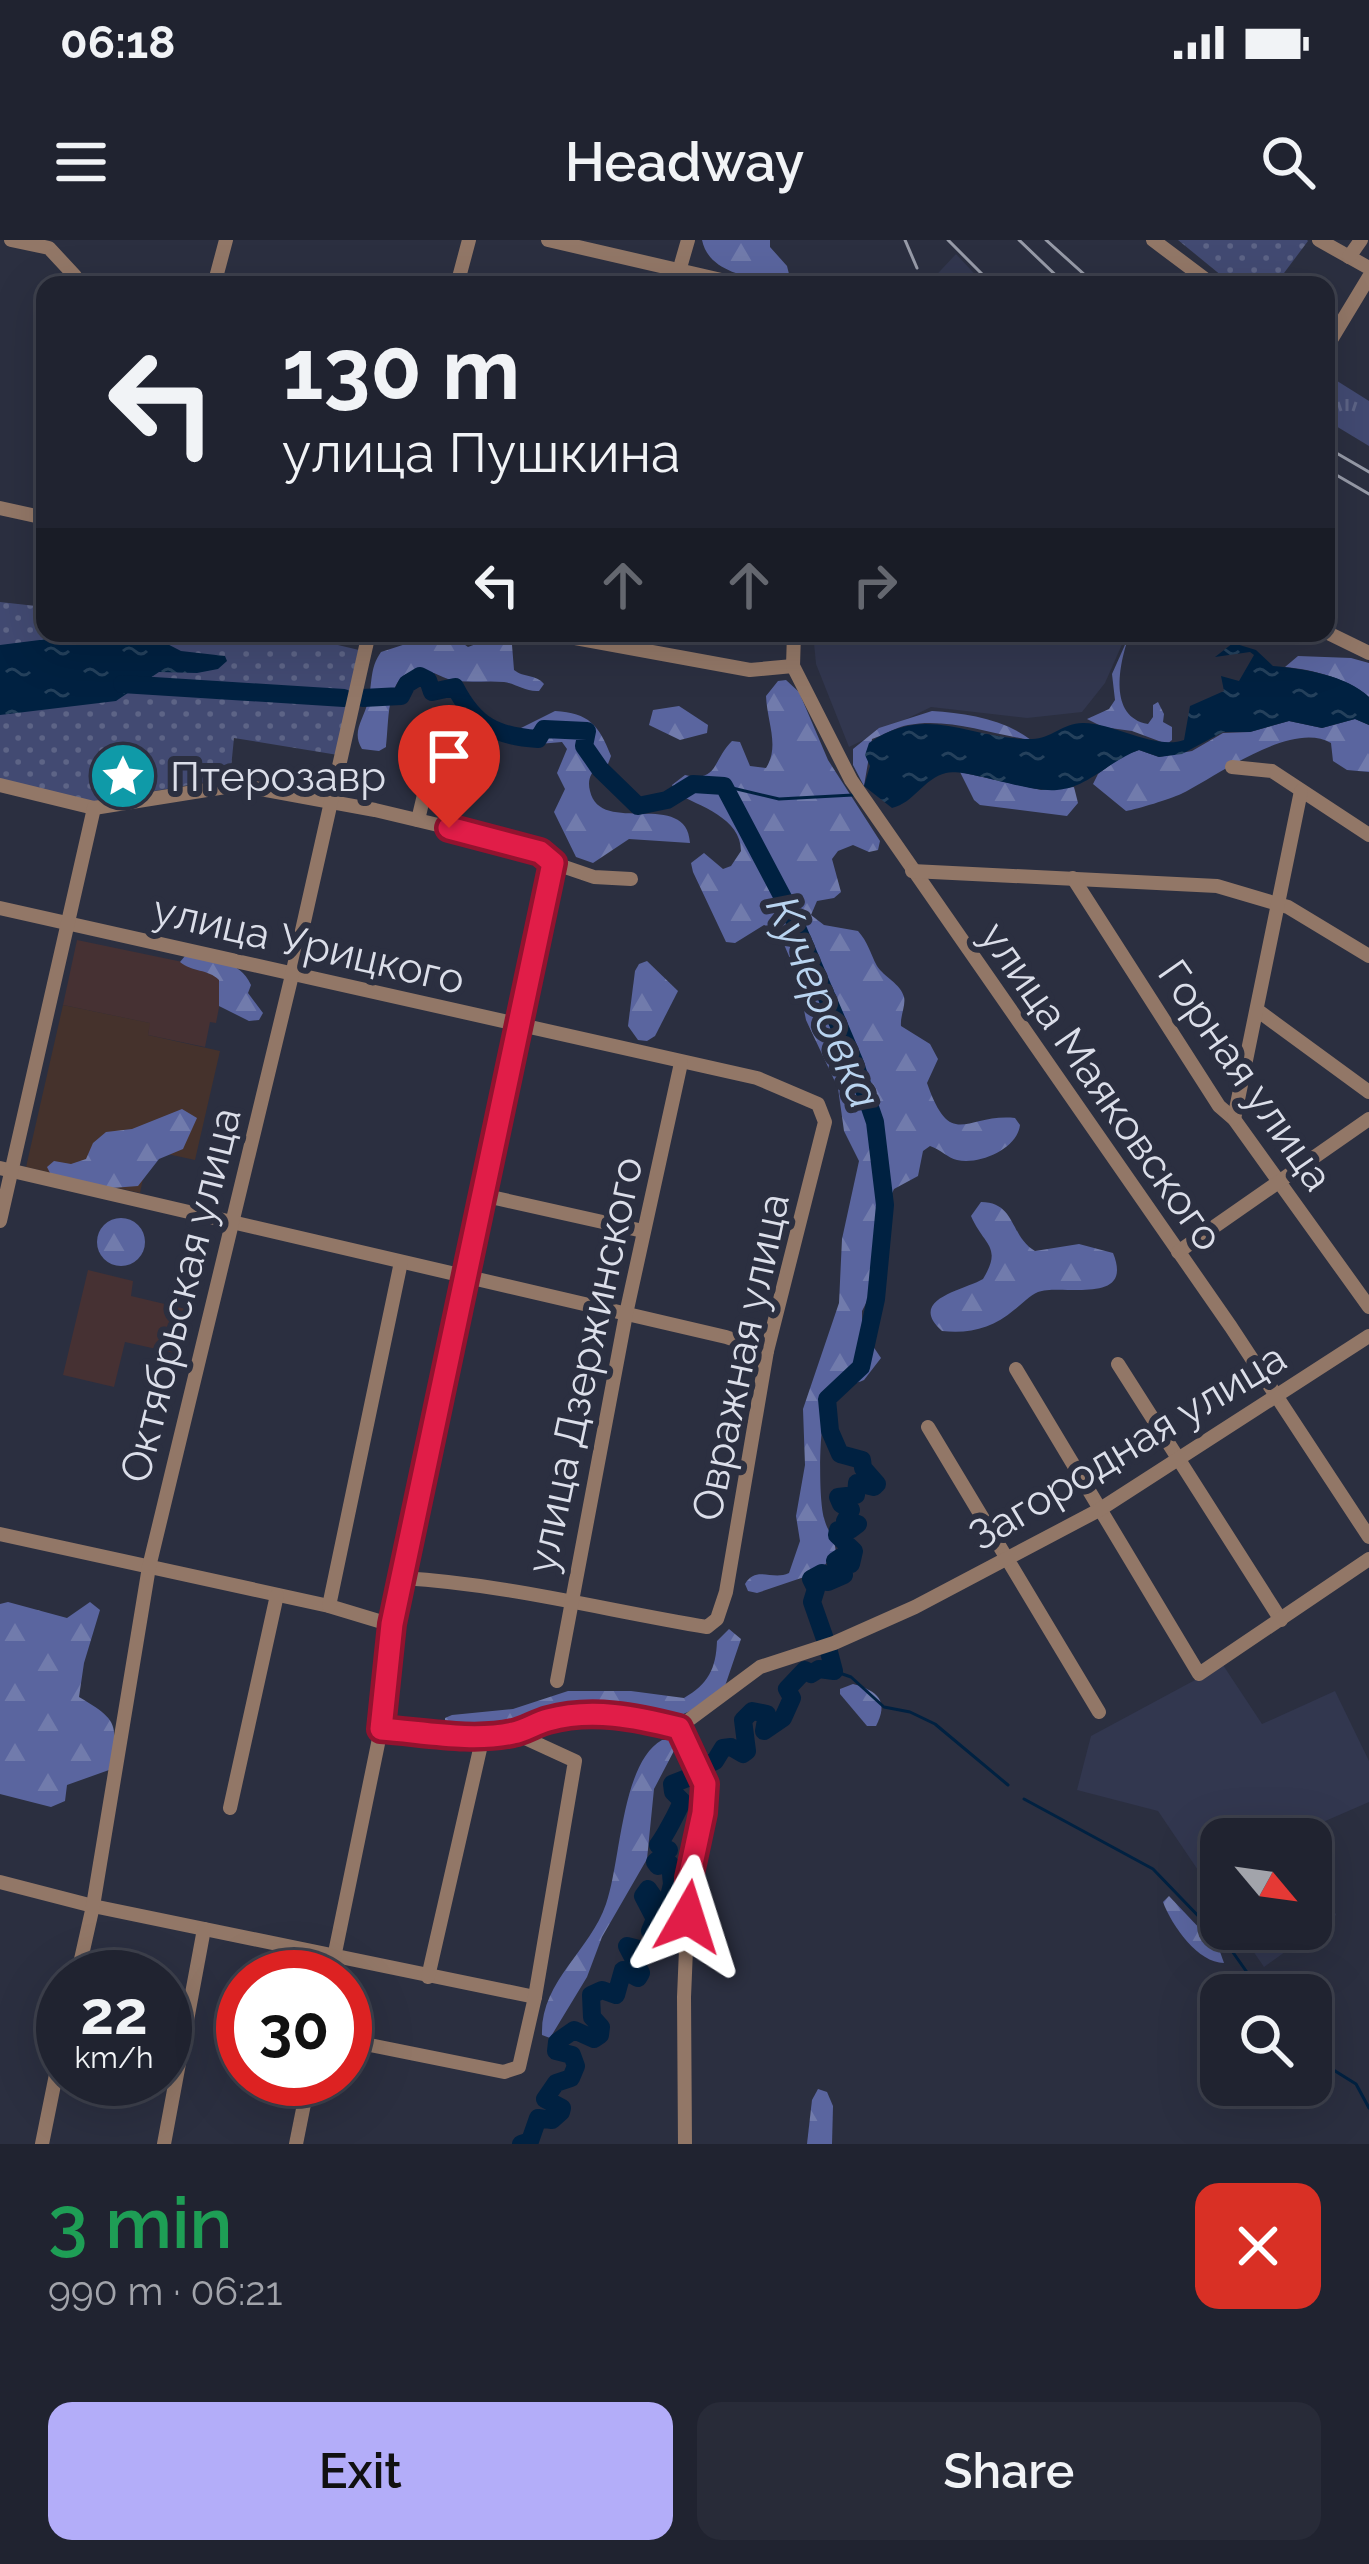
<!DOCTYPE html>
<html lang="en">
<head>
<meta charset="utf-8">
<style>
	body { margin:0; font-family:Raleway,sans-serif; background:#282b38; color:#f1f3f6; height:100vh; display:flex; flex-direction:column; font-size:45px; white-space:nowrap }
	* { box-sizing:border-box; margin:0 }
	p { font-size:39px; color:#a2a4ab }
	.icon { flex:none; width:66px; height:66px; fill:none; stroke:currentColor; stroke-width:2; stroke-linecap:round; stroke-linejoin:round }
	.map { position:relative; height:1904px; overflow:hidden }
	.drawer { display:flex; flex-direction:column; background:#202330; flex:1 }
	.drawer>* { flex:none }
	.hud { position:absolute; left:36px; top:36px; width:1299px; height:366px; border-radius:24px; box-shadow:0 12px 48px #0002,0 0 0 3px #3d404c; background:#202330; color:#f1f3f6; overflow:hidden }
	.needle { width:78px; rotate:119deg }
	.fabs { position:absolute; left:1200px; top:1578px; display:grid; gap:24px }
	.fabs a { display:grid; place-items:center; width:132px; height:132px; border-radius:24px; background:#202330; box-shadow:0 12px 48px #0002,0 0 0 3px #3d404c; font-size:60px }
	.speed { position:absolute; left:36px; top:1710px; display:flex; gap:24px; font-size:60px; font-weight:700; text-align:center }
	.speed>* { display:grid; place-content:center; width:156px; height:156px; border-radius:50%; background:#202330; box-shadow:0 12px 48px #0002,0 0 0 3px #3d404c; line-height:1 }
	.speed small { font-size:30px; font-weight:400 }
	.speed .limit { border:18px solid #d22; background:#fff; color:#111 }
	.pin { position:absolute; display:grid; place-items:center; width:102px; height:102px; color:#fff; margin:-123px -51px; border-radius:50% 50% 50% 0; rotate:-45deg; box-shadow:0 0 12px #0007 }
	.pin .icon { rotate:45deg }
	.me { position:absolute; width:132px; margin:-66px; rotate:6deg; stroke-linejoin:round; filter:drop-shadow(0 0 9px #0008) }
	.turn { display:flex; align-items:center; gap:42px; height:252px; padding:0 48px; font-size:54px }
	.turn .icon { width:156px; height:156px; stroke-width:2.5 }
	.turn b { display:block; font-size:84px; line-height:102px }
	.lanes { display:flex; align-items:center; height:114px; padding:0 48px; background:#0003; justify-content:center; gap:60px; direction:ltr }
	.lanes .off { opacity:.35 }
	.round { display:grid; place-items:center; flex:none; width:126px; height:126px; border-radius:24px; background:#282b38 }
	.overview { display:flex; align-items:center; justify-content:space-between; height:204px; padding:0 48px }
	h1 { font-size:72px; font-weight:600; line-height:90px; color:#1e9e55 }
	.button { display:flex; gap:24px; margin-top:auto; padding:24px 48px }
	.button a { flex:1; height:138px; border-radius:24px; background:#b3adf9; color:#111; font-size:48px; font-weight:600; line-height:138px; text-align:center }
	.button a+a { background:#282b38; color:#f1f3f6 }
	.status { display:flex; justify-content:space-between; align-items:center; height:84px; padding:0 60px; background:#202330; direction:ltr }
	.status svg { height:33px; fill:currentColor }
	header { display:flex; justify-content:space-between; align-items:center; height:156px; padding:0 48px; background:#202330; font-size:54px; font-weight:600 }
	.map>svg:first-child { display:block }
	.built { fill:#32374f }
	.education { fill:#463133 }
	.medical { fill:#45322c }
	.grass { fill:url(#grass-tufts) }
	.forest { fill:url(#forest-firs) }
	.park { fill:url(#park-dots) }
	.water { fill:url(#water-ripples) }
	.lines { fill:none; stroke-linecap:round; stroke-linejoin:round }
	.stream { stroke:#002141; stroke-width:3 }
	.river { stroke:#002141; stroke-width:18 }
	.minor { stroke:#927767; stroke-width:14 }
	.rail { stroke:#979ba8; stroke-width:3 }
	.route-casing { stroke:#92132f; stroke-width:30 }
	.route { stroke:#e11d48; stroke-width:21 }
	.labels { text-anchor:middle; stroke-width:12; stroke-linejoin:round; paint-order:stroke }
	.poi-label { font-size:42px; fill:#dbdee9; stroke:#2b2f40; text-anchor:start }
	.street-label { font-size:42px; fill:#dbdee9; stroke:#2b2f40 }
	.water-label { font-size:45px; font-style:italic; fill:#b9d4f0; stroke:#2b2f40 }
</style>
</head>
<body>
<div class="status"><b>06:18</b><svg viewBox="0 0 49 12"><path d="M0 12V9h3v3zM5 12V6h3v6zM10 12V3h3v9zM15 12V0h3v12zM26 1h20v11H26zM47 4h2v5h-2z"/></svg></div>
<header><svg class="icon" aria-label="menu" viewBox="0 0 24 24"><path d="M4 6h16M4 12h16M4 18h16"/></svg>Headway<svg class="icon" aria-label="search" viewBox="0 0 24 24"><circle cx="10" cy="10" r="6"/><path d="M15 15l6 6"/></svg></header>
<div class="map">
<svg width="1369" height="1904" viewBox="0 0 1369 1904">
	<defs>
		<pattern id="grass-tufts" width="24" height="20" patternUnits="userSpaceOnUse" patternTransform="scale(3)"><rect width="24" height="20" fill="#424a72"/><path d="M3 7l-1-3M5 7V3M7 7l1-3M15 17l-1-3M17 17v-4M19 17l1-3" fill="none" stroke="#5d6486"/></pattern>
		<pattern id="forest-firs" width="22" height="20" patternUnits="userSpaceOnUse" patternTransform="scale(3)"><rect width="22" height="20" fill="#5a659f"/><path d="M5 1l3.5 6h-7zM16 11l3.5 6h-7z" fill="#717bac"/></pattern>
		<pattern id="park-dots" width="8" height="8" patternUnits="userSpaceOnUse" patternTransform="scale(3)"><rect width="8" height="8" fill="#424a72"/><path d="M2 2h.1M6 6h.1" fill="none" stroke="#5d6486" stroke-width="1.8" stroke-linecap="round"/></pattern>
		<pattern id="water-ripples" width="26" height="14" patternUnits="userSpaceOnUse" patternTransform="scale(3)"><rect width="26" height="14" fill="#002141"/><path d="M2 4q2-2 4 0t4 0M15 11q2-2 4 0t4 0" fill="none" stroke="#25415c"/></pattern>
	</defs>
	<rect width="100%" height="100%" fill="#2b2f40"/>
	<g class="built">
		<path d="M 956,14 L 985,45 L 927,45 Z"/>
		<path d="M 813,393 L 1127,393 L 1105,443 L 1082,472 L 1027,478 L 931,467 L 849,507 L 816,424 Z"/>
		<path d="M 1223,1425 L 1262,1484 L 1335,1451 L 1369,1521 L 1369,1562 L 1300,1592 L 1302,1599 L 1221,1599 L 1221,1664 L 1158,1571 L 1077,1550 L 1091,1496 Z"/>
		<path d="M 1311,1618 L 1336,1675 L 1264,1727 L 1238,1689 L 1311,1689 Z"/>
	</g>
	<g class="education">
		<path d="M 77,700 L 226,731 L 216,783 L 210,782 L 205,807 L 148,795 L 149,783 L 63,765 Z"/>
		<path d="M 88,1030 L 133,1041 L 131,1056 L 190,1070 L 179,1114 L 125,1102 L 114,1147 L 63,1135 Z"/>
	</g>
	<path class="medical" d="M 63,765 L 150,783 L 148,795 L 220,811 L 195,920 L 149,910 L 140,953 L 26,927 Z"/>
	<path class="grass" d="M 1326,134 L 1369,161 L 1369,206 L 1326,180 Z"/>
	<g class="forest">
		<path d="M 702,0 L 770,0 L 770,7 L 787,26 L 789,34 L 784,41 C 754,39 709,34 702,0 Z"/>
		<path d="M 440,393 L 448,393 L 468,407 C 490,400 490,389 512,405 L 514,430 C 524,438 536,434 544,444 L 539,451 C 525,452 517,444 504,442 C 485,440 467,444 448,439 C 442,437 436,433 430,432 C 384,421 390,479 386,507 L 379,511 L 362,509 C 351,491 364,480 368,461 C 373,443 369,429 381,412 Z"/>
		<path d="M 1129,396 C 1119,424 1108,477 1148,484 L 1153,477 L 1153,465 L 1158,462 L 1164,474 L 1163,482 L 1172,487 L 1172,500 L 1167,504 L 1132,491 L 1103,487 L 1087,479 L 1109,469 L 1115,460 L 1112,434 Z"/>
		<path d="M 1298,416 L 1351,418 L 1369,423 L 1369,457 C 1350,439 1311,429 1285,427 Z"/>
		<path d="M 786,440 L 799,452 L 828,520 L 880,601 L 878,610 L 869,612 L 853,605 L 838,611 L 832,619 L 841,652 L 834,658 L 817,661 L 811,675 L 824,685 L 858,691 C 868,702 870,713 877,726 C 884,737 901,744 904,757 C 906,765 900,776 901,786 L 930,804 L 938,819 L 927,843 C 951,912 966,873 1015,878 L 1020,885 C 1017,909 980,925 957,920 C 948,918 940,909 930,906 L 923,911 L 918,936 L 894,949 L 887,964 L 885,1026 L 862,1071 L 862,1090 L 881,1118 L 864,1140 C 855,1145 844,1142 836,1146 C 817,1155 818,1259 824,1278 C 828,1294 835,1295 836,1314 L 816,1333 L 757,1353 L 748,1351 L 745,1344 C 756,1325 772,1341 789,1333 L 800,1301 L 796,1276 L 805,1225 L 803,1169 L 839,1063 L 842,999 L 859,921 L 844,891 L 838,848 L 806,780 L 797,735 L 783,702 L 773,688 L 764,685 L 735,703 L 726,702 L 693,632 L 691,623 L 704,613 L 723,629 L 731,626 L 741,611 C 741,578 700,566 675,553 L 672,545 L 685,535 C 718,543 712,521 732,501 L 740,502 L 750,526 L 766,528 C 780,506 767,482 766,456 L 778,441 Z"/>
		<path d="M 679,466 L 708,485 L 707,493 L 680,500 L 649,485 L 653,470 Z"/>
		<path d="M 555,471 C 589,473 599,485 611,516 L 608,524 L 599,525 C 591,533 587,539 590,551 C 600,597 687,548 690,603 L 629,599 L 593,623 L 576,617 L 554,572 L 565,549 L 557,533 L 567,509 L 562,502 L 527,505 L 517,498 L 517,490 Z"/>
		<path d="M 932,471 C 965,473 1004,479 1031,500 C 991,494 948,477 908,485 C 896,487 884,495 872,499 L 864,546 L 853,525 L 853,509 L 879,488 Z"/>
		<path d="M 1355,479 L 1369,485 L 1369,532 L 1347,530 L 1333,521 L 1331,503 C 1291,480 1216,537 1181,554 C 1170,559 1138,569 1126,571 L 1093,544 L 1098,534 L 1122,516 L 1139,510 L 1159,517 L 1192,511 L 1223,493 L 1250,492 L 1289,481 L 1322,488 Z"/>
		<path d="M 960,532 L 1041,550 L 1074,547 L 1078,563 L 1067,576 L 980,565 L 974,560 Z"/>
		<path d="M 185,716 C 210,720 240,719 251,745 L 248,753 L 263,773 L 259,780 L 249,781 L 219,766 L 219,740 C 208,729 192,732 180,722 Z"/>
		<path d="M 647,721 L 678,751 L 655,796 L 647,801 L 638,800 L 628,786 L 635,731 L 639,724 Z"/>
		<path d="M 182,869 L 197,878 L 183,909 L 159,919 L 138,946 L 112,948 L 51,935 L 47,927 L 54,921 L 71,924 L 86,919 L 93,903 L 106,892 L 132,889 Z"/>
		<path d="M 981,962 C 1016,962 1010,997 1035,1011 L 1079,1004 L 1113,1013 C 1135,1067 1060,1043 1038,1052 C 1029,1056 1022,1064 1014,1070 C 993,1088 970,1094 942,1091 C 906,1059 965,1050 983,1039 C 1003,1006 984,1006 971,976 Z"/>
		<circle cx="121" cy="1002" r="24"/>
		<path d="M 8,1362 L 67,1378 L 90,1362 L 100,1370 L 84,1423 L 79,1457 C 118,1480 119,1484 109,1530 L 67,1545 L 65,1561 L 51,1567 L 0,1554 L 0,1364 Z"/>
		<path d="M 729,1389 L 741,1399 L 725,1446 L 697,1468 L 681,1475 L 618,1469 L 517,1489 L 454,1490 L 445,1486 L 445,1478 L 452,1475 L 513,1469 L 568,1451 L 631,1451 L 684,1458 C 708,1444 716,1429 717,1401 Z"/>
		<path d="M 853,1444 C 878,1451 889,1461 876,1486 L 867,1486 L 840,1454 L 840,1449 Z"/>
		<path d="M 662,1500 L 671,1500 L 676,1507 L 654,1549 L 647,1619 L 602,1697 L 587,1737 L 550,1798 L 542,1795 C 540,1742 590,1711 606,1664 C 621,1622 621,1523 662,1500 Z"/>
		<path d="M 1169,1656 L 1219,1709 L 1224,1723 C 1198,1723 1172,1686 1163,1662 Z"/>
		<path d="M 818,1849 L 827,1852 L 833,1866 L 832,1904 L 807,1904 L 812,1860 Z"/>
	</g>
	<g class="park">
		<path d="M 1178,0 L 1307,0 L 1308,1 L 1275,45 L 1233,45 Z"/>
		<path d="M 0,362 L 45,367 L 45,393 L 287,393 L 359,410 L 338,515 L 234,498 L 230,538 L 84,563 L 0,541 Z"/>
	</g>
	<g class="water">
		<path d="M 95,393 L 146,393 L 181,411 L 225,416 L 227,421 L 218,429 L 197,433 L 159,432 L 116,461 L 0,475 L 0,405 Z"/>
		<path d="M 1233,403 L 1256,410 L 1273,426 C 1304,429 1346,435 1369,457 L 1369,485 L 1355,479 L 1322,488 L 1289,481 L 1250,492 L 1223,492 L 1182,514 L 1159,517 L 1139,510 C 1110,520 1088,548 1057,550 C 1027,553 966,528 946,533 C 924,538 914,563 892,568 L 864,546 L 870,526 L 865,515 L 869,503 C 927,462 971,500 1032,499 C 1051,499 1064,482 1084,483 C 1116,484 1156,510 1184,500 L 1190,466 L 1224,451 L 1221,436 L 1239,441 L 1254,415 L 1250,412 L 1215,417 Z"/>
	</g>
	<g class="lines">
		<g class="stream">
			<path d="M 724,546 L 779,559 L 853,555"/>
			<path d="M 834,1431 L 851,1437 L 884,1467 L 910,1472 L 935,1484 L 1008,1545"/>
			<path d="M 1024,1559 L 1153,1629 L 1232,1711 L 1263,1755"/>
			<path d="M 1311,1816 L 1356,1844 L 1369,1868"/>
		</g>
		<g class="river">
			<path d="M 122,444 L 344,458"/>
			<path d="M 363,458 L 401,456 L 407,444 L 420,436 L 428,440 L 432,452 L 455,447 C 475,486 496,496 538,499 L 544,489 L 587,491 L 584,506 L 600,529 L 638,566 L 667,560 L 693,544 L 724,546 L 790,671 L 854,821 L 875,882 L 885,965 L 876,1059 L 861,1127 L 827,1159 L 830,1191 L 840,1214 L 862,1220 L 863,1228 L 877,1244 L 874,1247 L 857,1243 L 856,1255 L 838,1257 L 841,1264 L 851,1270 L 845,1281 L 858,1284 L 850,1290 L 838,1290 L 837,1295 L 854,1311 L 851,1324 L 841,1317 L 835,1321 L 844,1335 L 828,1342 L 822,1333 L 811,1339 L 816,1349 L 812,1362 L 825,1399"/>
			<path d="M 704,1526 L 715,1521 L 723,1508 L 731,1507 L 743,1514 L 747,1511 L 743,1480 L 752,1471 L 767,1474 L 764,1491 L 783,1478 L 792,1458 L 787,1449 L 805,1430 L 811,1434 L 819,1429 L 834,1431 L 829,1412"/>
			<path d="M 521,1904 L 530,1901 L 538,1878 L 552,1880 L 561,1872 L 562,1868 L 545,1859 L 556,1843 L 571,1838 L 576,1826 L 572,1815 L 556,1811 L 557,1802 L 574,1790 L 594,1799 L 600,1795 L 601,1787 L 592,1777 L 591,1755 L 602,1750 L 616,1755 L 623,1730 L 638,1738 L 641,1733 L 627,1706 L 643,1710 L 656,1706 L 658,1700 L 650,1691 L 655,1679 L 643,1656 L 648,1649 L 662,1669 L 667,1665 L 672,1644 L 670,1624 L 664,1621 L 658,1626 L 655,1622 L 669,1610 L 658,1605 C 665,1596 678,1571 682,1561 L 673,1552 L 672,1544 L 695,1535"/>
		</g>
		<g class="minor">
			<path d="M 11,0 L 49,8 L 75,36 L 73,45"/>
			<path d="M 548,0 L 743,45"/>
			<path d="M 1153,0 L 1213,45"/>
			<path d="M 1319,0 L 1369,28"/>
			<path d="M 1349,17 L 1361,0"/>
			<path d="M 214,45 L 226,0"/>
			<path d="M 457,45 L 469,0"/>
			<path d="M 675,45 L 688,0"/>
			<path d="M 1326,108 L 1369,37"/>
			<path d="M 0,268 L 45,278"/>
			<path d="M 1326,392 L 1369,413"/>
			<path d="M 548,393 L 750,430 L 793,426"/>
			<path d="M 794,393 L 793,426 L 851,540 L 1231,1087 L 1369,1297"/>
			<path d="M 1232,527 L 1272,531 L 1369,595"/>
			<path d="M 0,545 L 94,568 L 238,545 L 375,570 L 480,595 L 540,612 L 553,623 L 594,637 L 631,639"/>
			<path d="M 418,580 L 432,521"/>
			<path d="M 912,631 L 1217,646 L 1288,667 L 1369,716"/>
			<path d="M 1073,638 L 1219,866 L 1234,879 L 1369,1067"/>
			<path d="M 0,668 L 757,838 L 818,864 L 825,882 L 767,1111 L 726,1352 L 717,1379 L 707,1387 C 605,1370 505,1344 402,1338"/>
			<path d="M 1257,770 L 1369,852"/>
			<path d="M 1234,879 L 1301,551"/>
			<path d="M 0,928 L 726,1097 L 767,1111"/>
			<path d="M 482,955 L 643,991"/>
			<path d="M 0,981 L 94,568"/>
			<path d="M 1178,1012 L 1369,879"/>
			<path d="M 1118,1124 L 1281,1380"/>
			<path d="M 1016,1129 L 1199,1434 L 1369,1319"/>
			<path d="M 928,1187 L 1099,1472"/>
			<path d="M 0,1294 L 329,1366 L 392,1385"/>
			<path d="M 329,1366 L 401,1022"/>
			<path d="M 557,1441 L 626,1074 L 681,823"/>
			<path d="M 678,1488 L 760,1427 L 834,1403 L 915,1367 L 1099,1270 L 1369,1096"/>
			<path d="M 678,1488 L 703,1533 L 705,1557 L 689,1638 L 684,1757 L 685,1904"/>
			<path d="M 381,1489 C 423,1492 472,1502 513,1493 C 525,1491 536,1483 548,1480 C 592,1468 636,1477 678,1488"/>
			<path d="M 230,1568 L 277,1355"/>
			<path d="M 0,1642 L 93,1666 L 535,1757"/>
			<path d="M 77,1737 L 93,1666 L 149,1327 L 292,735 L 369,393"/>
			<path d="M 330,1737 L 381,1489 L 392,1385 L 553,623"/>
			<path d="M 428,1737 L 483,1496"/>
			<path d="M 345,1800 L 504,1832 L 519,1827 L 535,1757 L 575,1521 L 514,1493"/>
			<path d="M 42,1904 L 63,1800"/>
			<path d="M 164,1904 L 204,1689"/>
			<path d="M 296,1904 L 309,1839"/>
		</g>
		<g class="rail">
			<path d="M 905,0 L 917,28"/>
			<path d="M 948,0 L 993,45"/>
			<path d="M 1019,0 L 1066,45"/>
			<path d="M 1046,0 L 1096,45"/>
			<path d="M 1326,207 L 1369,232"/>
			<path d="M 1326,229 L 1369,254"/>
		</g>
	</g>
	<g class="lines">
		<g class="route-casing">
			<path id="route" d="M 449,588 L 540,612 L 553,623 L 392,1384 L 381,1489 C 423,1492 472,1502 513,1493 C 525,1491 536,1483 548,1480 C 592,1468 636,1477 679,1488 L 705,1544 L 703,1573 L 689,1638 L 688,1677"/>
		</g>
		<use href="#route" class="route"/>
	</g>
	<defs>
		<g id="sight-disc" transform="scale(3.45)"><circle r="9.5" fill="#0f9aa8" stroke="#2b2f40"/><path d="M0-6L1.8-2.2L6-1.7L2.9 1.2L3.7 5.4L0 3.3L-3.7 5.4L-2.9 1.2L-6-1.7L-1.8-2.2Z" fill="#fff"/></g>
	</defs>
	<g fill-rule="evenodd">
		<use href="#sight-disc" x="123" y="536"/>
	</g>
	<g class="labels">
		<g class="poi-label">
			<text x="170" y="551">Птерозавр</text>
		</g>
		<g class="street-label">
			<text transform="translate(309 704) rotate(13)" y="15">улица Урицкого</text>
			<text transform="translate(1246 835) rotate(55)" y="15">Горная улица</text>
			<text transform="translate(1102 846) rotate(55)" y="15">улица Маяковского</text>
			<text transform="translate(180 1055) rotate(-76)" y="15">Октябрьская улица</text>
			<text transform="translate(740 1117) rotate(-78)" y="15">Овражная улица</text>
			<text transform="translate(584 1125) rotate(-78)" y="15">улица Дзержинского</text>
			<text transform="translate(1127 1206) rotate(-31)" y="15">Загородная улица</text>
		</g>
		<g class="water-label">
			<text transform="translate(824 762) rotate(67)" y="16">Кучеровка</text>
		</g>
	</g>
</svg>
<div class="fabs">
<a><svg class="needle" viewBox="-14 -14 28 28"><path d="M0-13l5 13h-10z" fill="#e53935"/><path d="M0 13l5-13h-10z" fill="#a2a4ab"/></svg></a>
<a><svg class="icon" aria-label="search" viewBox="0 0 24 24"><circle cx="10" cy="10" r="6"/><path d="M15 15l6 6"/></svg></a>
</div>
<div class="speed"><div>22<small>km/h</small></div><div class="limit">30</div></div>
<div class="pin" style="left:449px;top:588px;background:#d93025"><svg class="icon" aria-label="arrive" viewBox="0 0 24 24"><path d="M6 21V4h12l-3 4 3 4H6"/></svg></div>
<svg class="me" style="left:688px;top:1677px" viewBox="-20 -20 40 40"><path d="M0-17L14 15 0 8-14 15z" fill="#e11d48" stroke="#fff" stroke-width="4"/></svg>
<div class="hud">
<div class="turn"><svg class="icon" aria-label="left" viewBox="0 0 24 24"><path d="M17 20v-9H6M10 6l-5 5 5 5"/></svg><div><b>130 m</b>улица Пушкина</div></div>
<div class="lanes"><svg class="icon" aria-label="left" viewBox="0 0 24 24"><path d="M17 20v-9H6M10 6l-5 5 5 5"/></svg><svg class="icon off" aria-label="ahead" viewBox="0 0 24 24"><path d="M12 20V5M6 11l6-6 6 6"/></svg><svg class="icon off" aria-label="ahead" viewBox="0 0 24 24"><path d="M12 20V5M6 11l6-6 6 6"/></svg><svg class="icon off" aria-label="right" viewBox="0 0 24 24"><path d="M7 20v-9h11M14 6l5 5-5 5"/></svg></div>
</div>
</div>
<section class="drawer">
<div class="overview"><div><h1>3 min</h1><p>990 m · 06:21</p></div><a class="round" style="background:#d93025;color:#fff"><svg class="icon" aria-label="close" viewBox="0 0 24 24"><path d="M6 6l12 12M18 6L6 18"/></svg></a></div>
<div class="button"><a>Exit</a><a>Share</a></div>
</section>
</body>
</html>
